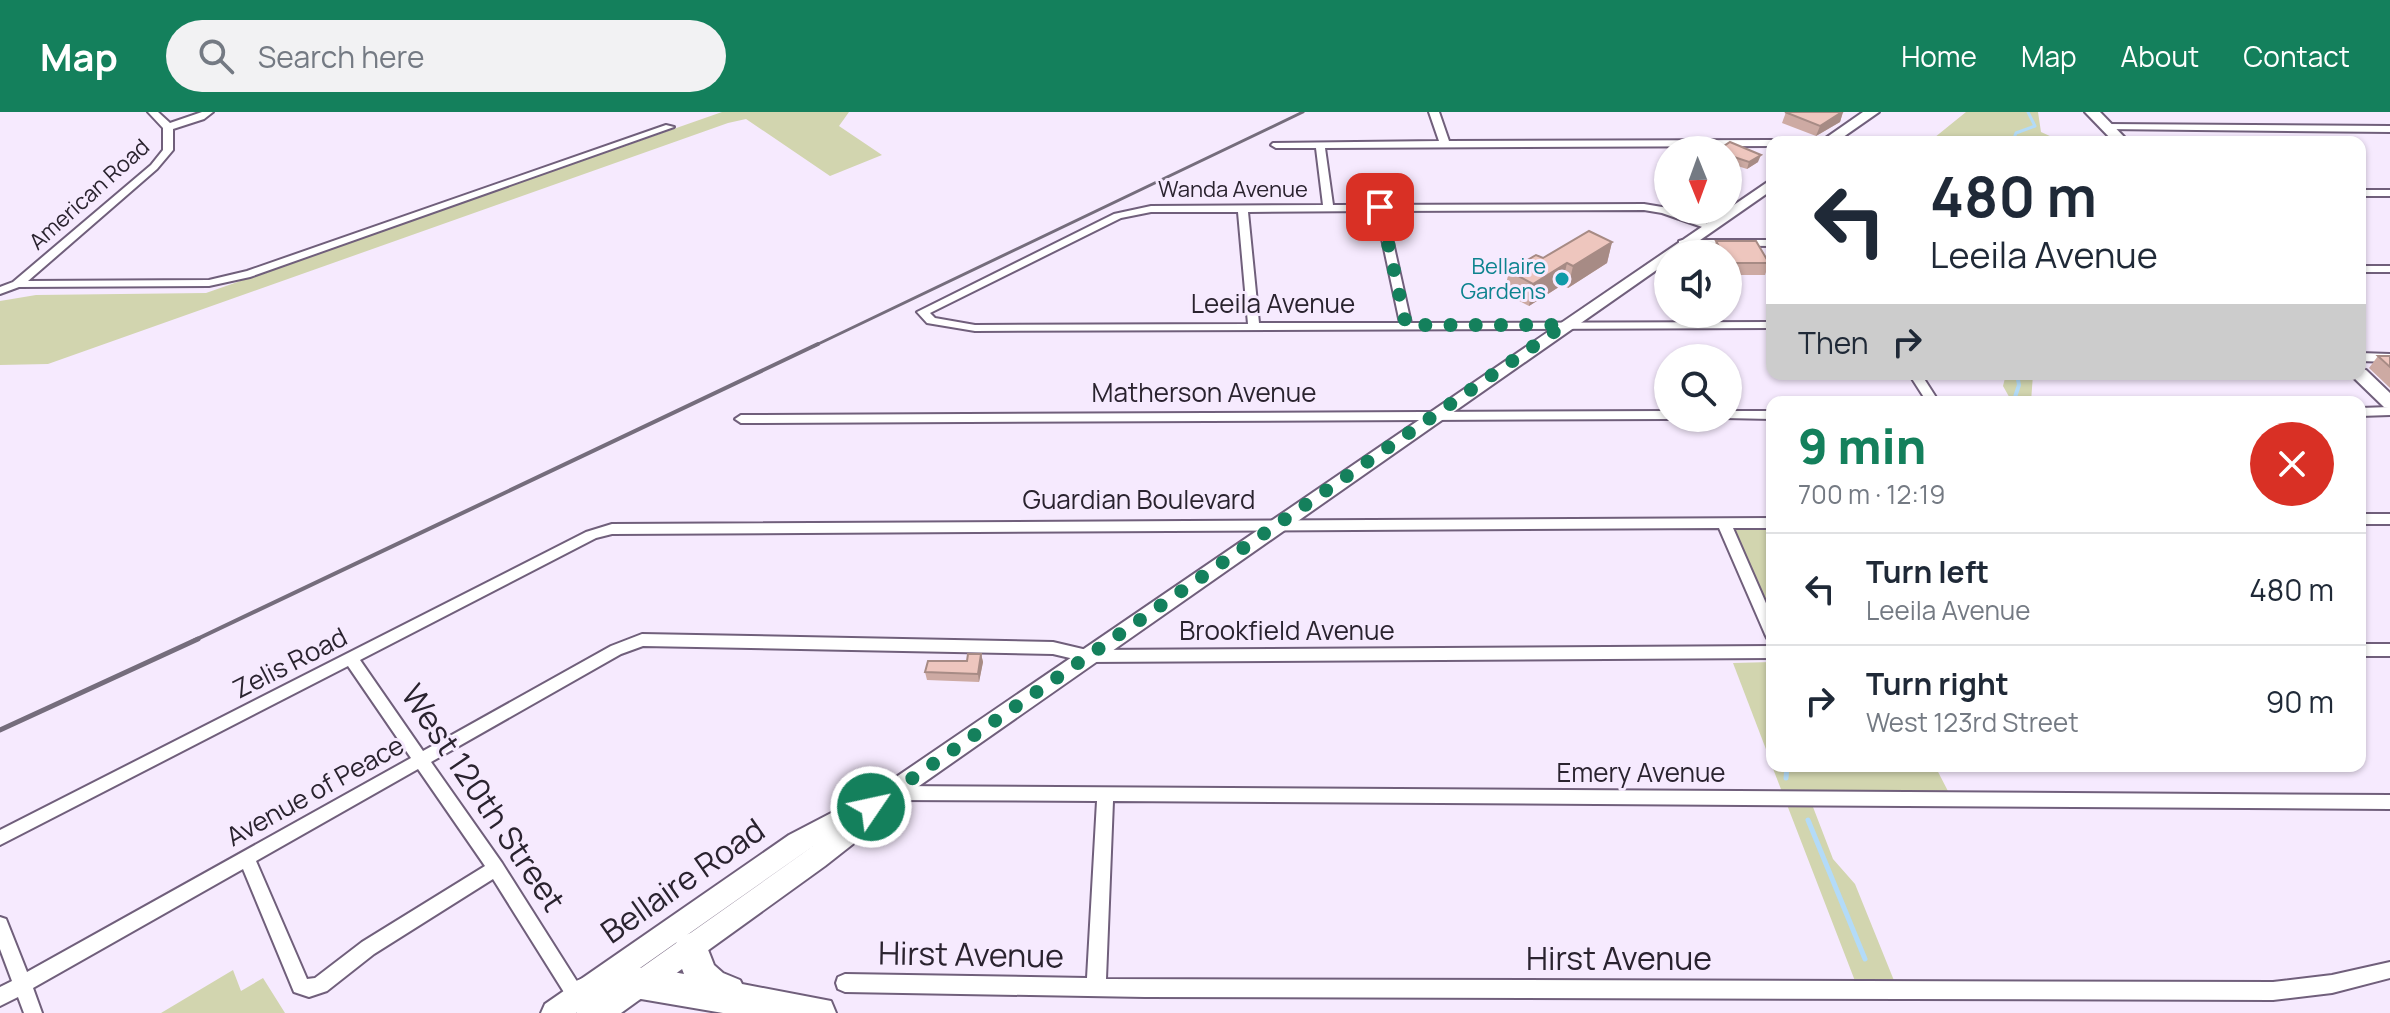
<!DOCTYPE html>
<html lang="en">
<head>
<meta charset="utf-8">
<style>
	body { margin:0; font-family:Manrope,sans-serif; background:#f2f2f3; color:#1f2937; height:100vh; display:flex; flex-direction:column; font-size:30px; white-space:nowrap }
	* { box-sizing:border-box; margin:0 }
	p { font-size:26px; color:#747a83 }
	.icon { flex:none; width:44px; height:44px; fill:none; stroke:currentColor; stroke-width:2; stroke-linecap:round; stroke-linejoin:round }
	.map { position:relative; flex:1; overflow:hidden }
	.drawer { position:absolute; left:1766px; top:284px; width:600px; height:376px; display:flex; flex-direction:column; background:#fff; border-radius:16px; box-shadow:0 2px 6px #0004 }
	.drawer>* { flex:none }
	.top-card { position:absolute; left:1766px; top:24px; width:600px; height:244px; border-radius:16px; box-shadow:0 2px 6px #0004; background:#fff; color:#1f2937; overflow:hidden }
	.needle { width:52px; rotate:179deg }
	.controls { position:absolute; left:1654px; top:24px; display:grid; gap:16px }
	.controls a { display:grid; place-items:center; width:88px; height:88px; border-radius:50%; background:#fff; box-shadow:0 2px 6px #0004; font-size:40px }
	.pin { position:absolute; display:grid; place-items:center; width:68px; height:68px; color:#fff; margin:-34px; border-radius:16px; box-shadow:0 4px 12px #0006 }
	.me { position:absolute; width:88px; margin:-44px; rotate:56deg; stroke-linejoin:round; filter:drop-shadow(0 0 6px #0008) }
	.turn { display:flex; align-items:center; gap:28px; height:168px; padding:0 32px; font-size:36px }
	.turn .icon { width:104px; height:104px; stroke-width:2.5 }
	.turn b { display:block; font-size:56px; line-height:68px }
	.then { display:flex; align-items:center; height:76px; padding:0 32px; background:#0003; gap:16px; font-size:30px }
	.round { display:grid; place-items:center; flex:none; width:84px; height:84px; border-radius:42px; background:#f2f2f3 }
	.overview { display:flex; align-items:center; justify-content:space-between; height:136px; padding:0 32px }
	h1 { font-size:48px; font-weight:800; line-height:60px; color:#14805c }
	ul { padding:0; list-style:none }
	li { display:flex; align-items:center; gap:24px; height:112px; padding:0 32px; border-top:2px solid #e0e1e3 }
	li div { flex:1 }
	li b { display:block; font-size:30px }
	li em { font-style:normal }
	header { display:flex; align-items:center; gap:48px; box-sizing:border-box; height:112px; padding:0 40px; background:#14805c; color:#fff }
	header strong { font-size:38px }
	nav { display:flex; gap:44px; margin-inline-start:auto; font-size:28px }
	.search { width:560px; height:72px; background:#f2f2f3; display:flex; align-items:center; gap:20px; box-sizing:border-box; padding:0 28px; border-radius:44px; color:#747a83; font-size:30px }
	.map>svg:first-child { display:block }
	.green { fill:#d2d5af }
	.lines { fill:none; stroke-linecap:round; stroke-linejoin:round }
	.stream-far2 { stroke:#b3dbf8; stroke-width:3 }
	.stream-far1 { stroke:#b3dbf8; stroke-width:4 }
	.stream { stroke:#b3dbf8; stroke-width:5 }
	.street-casing { stroke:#705f7b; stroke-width:4 }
	.secondary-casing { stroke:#705f7b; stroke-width:4 }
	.highway-casing { stroke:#705f7b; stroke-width:4 }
	.street { fill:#fff; fill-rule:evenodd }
	.secondary { fill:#fff; fill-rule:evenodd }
	.highway { fill:#fff; fill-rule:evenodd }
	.rail-far2 { stroke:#756d7c; stroke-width:3 }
	.rail-far1 { stroke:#756d7c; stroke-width:4 }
	.rail { stroke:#756d7c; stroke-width:5 }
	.wall { fill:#cdaaa3 }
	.shaded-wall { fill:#a78b85 }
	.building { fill:#eec6be; stroke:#a78b85; stroke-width:2 }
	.route { stroke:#14805c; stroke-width:14; stroke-dasharray:0 25.2 }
	.culture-dot { fill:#0f9aa8; stroke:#f6eafe; stroke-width:3 }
	.labels { text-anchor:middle; stroke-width:6; stroke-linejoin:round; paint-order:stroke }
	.far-street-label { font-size:22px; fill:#2a232f; stroke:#f6eafe }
	.far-culture-label { font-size:22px; fill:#0d838f; stroke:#f6eafe; text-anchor:end }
	.street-label { font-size:26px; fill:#2a232f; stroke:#f6eafe }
	.near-street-label { font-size:32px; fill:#2a232f; stroke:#f6eafe }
</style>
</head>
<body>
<header>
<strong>Map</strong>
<div class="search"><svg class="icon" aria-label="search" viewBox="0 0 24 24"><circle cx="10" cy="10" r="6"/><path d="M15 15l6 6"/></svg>Search here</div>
<nav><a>Home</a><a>Map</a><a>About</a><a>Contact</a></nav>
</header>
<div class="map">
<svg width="2390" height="901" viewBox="0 0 2390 901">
	<rect width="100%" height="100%" fill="#f6eafe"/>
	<g class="green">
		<path d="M 722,0 L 849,0 L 839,14 L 882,43 L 830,64 L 746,7 L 728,11 L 48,252 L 0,253 L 0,189 L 36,183 L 206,181 Z"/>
		<path d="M 1966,0 L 2038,0 L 2041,20 L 2063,30 L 1929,30 Z"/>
		<path d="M 2006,262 L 2033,262 L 2031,290 L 2012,290 L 2003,274 Z"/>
		<path d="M 1734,417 L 1772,417 L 1772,507 Z"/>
		<path d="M 1772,550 L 1772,653 L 1733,551 Z"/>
		<path d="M 1772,654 L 1935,654 L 1950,683 L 1808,682 L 1833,747 L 1855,772 L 1895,871 L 1855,869 Z"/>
		<path d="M 233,858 L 241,879 L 263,866 L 285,901 L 161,901 Z"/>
	</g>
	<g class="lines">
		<path class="stream-far2" d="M 2019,30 L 2014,26 L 2016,21 L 2035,14 L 2028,0"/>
		<path class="stream-far1" d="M 2014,288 L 2019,273 L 2017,262"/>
		<g class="stream">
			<path d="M 1786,666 L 1787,654"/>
			<path d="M 1808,708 L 1865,847"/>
		</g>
		<g class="street-casing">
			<g id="street">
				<path d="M 148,0 L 158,0 L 170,11 L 202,0 L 213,0 L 204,7 L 173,17 L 173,38 L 157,57 L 28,169 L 209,168 L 247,159 L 666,13 L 674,15 L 250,165 L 209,174 L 19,175 L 0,182 L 0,175 L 13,170 L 151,53 L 163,38 L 163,16 Z"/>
				<path d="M 1429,0 L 1439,0 L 1449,29 L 1772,28 L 1776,30 L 1772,30 L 1772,34 L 1325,36 L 1333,93 L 1644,92 L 1668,96 L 1668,98 L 1674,98 L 1713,114 L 1708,117 L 1662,101 L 1644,98 L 1386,99 L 1411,211 L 1772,210 L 1772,216 L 975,219 L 927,211 L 917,200 L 1114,102 L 1151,94 L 1323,93 L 1316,36 L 1276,36 L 1271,33 L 1273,31 L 1439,29 ZM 1376,99 L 1400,211 L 1259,211 L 1248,100 ZM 1151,100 L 1238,100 L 1248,212 L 975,213 L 935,206 L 930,201 L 1121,106 Z"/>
				<path d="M 2108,12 L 2390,14 L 2390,20 L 2105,17 L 2105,13 Z"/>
				<rect x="2360" y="78" width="30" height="6"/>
				<path d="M 1683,128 L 1772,128 L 1772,134 L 1679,133 L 1679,129 Z"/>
				<rect x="2360" y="154" width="30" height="6"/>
				<path d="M 2360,241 L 2390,242 L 2390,250 L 2360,249 Z"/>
				<path d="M 1909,262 L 1921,262 L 1939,290 L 1927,290 Z"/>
				<path d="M 2390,295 L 2390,303 L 2360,304 L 2360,296 Z"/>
				<path d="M 1668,299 L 1668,306 L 1672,306 L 1668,307 L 741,311 L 735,307 L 741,303 Z"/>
				<path d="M 1728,299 L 1772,299 L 1772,307 L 1724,306 L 1728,306 Z"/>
				<rect x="2360" y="402" width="30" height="10"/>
				<path d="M 1772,406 L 1772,416 L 1733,416 L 1772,505 L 1772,527 L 1767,526 L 1765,522 L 1719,416 L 612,422 L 596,426 L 360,548 L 423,639 L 611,534 L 642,522 L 1053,530 L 1087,538 L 1772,534 L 1772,546 L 1087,550 L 1053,542 L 643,534 L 621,542 L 431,650 L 502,751 L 597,901 L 577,901 L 493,767 L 374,842 L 327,879 L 309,885 L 294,880 L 243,757 L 33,876 L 42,901 L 24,901 L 18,885 L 0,894 L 0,875 L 12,869 L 0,837 L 0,805 L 6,807 L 27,860 L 411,646 L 348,554 L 0,733 L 0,718 L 586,420 L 612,412 ZM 418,657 L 485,754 L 362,830 L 315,866 L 307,867 L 256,749 Z"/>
				<rect x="2360" y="532" width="30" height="12"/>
				<path d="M 891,674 L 2390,683 L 2390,697 L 1113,689 L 1106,867 L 2273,870 L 2332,863 L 2390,850 L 2390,866 L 2332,881 L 2273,888 L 1145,885 L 845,880 L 838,877 L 836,871 L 838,865 L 845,862 L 1087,866 L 1097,689 L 891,688 L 885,686 L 883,681 L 885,676 Z"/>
			</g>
		</g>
		<g class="secondary-casing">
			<g id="secondary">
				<path d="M 1863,0 L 1879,0 L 1836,30 L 1820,30 Z"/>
				<path d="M 2085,0 L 2100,0 L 2129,30 L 2114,30 Z"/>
				<path d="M 1772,67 L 1772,78 L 1680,142 L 1668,142 L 1668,150 L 899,688 L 869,706 L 853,732 L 825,754 L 621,901 L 586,901 L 590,892 L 819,730 L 576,901 L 541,901 L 545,892 L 789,723 L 883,674 Z"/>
				<path d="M 2360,257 L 2366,258 L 2390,281 L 2390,296 L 2384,295 L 2354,266 L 2351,262 L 2360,262 Z"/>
			</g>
		</g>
		<g class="highway-casing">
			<path id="highway" d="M 691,821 L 703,825 L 714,853 L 723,861 L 740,868 L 742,872 L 831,889 L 836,901 L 723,901 L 641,887 L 608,888 L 579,900 L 567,895 L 562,884 L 567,873 C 617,851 631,853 684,862 L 674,836 L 679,825 Z"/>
		</g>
		<use href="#street" class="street"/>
		<use href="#secondary" class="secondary"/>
		<use href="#highway" class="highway"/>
		<path class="rail-far2" d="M 814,234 L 1303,0"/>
		<path class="rail-far1" d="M 193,529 L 818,232"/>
		<path class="rail" d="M 0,618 L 198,527"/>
	</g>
	<g class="wall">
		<path d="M 1786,0 L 1843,0 L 1840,10 L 1816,24 L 1782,11 Z"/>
		<path d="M 1728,38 L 1758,50 L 1747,57 L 1728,51 Z"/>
		<path d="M 1716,129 L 1769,151 L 1765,163 L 1728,163 L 1728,142 L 1714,142 L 1713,140 Z"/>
		<path d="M 1612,130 L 1607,151 L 1568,176 L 1562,173 L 1529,194 L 1504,181 L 1509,159 L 1543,146 Z"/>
		<path d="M 2378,244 L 2390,244 L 2390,276 L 2369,256 Z"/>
		<path d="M 981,542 L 983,550 L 979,570 L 927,568 L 925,560 L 967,549 Z"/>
	</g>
	<g class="shaded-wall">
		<path d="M 1842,0 L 1843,0 L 1840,10 L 1816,24 L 1820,14 Z"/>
		<path d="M 1761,43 L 1758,50 L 1747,57 L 1749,50 Z"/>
		<path d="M 1612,130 L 1607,151 L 1568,176 L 1573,154 Z"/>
		<path d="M 1567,151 L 1562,173 L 1529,194 L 1533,172 Z"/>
		<path d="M 981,542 L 983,550 L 979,570 L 978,562 Z"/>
	</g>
	<g class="building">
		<path d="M 1785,0 L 1842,0 L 1820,14 Z"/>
		<path d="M 1730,30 L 1761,43 L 1749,50 L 1728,43 L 1728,38 L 1718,38 Z"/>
		<path d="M 1589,119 L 1612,130 L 1573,154 L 1567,151 L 1533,172 L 1509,159 L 1536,143 L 1543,146 Z"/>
		<path d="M 1716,129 L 1756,129 L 1769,151 L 1728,151 L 1728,142 L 1723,142 Z"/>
		<path d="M 2378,244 L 2390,244 L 2390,255 Z"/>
		<path d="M 968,542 L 981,542 L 978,562 L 925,560 L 928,549 L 967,549 Z"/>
	</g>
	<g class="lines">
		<path class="route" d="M 871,695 L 1564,213 L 1406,213 L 1380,95"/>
	</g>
	<circle class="culture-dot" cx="1562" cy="167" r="8"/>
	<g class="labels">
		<g class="far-street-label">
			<text x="1233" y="85">Wanda Avenue</text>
			<text transform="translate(89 82) rotate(-42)" y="8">American Road</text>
		</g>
		<g class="far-culture-label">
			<text x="1546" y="162">Bellaire<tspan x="1546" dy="25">Gardens</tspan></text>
		</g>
		<g class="street-label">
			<text x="1273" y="201">Leeila Avenue</text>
			<text x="1204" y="290">Matherson Avenue</text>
			<text x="1139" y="397">Guardian Boulevard</text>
			<text x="1287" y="528">Brookfield Avenue</text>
			<text transform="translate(290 551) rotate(-27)" y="9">Zelis Road</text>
			<text x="1641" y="670">Emery Avenue</text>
			<text transform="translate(315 679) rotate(-29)" y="9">Avenue of Peace</text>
		</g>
		<g class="near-street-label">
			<text transform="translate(483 686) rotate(56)" y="11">West 120th Street</text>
			<text transform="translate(683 769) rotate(-35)" y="11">Bellaire Road</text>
			<text transform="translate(971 843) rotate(1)" y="11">Hirst Avenue</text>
			<text x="1619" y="858">Hirst Avenue</text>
		</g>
	</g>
</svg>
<div class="controls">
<a><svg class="needle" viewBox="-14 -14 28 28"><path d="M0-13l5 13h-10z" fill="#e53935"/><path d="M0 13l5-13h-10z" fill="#747a83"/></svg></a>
<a><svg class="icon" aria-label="sound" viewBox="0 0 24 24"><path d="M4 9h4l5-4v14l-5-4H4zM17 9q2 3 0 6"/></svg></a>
<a><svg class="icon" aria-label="search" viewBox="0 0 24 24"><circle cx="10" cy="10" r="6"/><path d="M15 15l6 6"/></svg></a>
</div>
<div class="pin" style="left:1380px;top:95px;background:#d93025"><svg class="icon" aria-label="arrive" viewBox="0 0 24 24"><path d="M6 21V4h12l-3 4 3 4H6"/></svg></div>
<svg class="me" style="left:871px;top:695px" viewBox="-20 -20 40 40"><circle r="17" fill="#14805c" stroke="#fff" stroke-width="3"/><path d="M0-11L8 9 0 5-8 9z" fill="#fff"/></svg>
<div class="top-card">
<div class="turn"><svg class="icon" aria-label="left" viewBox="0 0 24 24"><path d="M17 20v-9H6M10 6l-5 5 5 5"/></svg><div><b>480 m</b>Leeila Avenue</div></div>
<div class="then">Then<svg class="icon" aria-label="right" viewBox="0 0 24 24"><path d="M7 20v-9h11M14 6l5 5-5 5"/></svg></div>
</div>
<section class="drawer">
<div class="overview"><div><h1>9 min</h1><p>700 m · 12:19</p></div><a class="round" style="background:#d93025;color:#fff"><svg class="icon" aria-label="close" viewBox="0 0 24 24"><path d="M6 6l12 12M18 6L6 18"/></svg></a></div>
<ul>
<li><svg class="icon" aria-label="left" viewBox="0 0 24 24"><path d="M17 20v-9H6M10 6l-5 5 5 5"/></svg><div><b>Turn left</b><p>Leeila Avenue</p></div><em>480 m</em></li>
<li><svg class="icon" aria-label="right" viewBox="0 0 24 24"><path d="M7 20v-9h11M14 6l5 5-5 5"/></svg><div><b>Turn right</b><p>West 123rd Street</p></div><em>90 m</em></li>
</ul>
</section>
</div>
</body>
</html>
